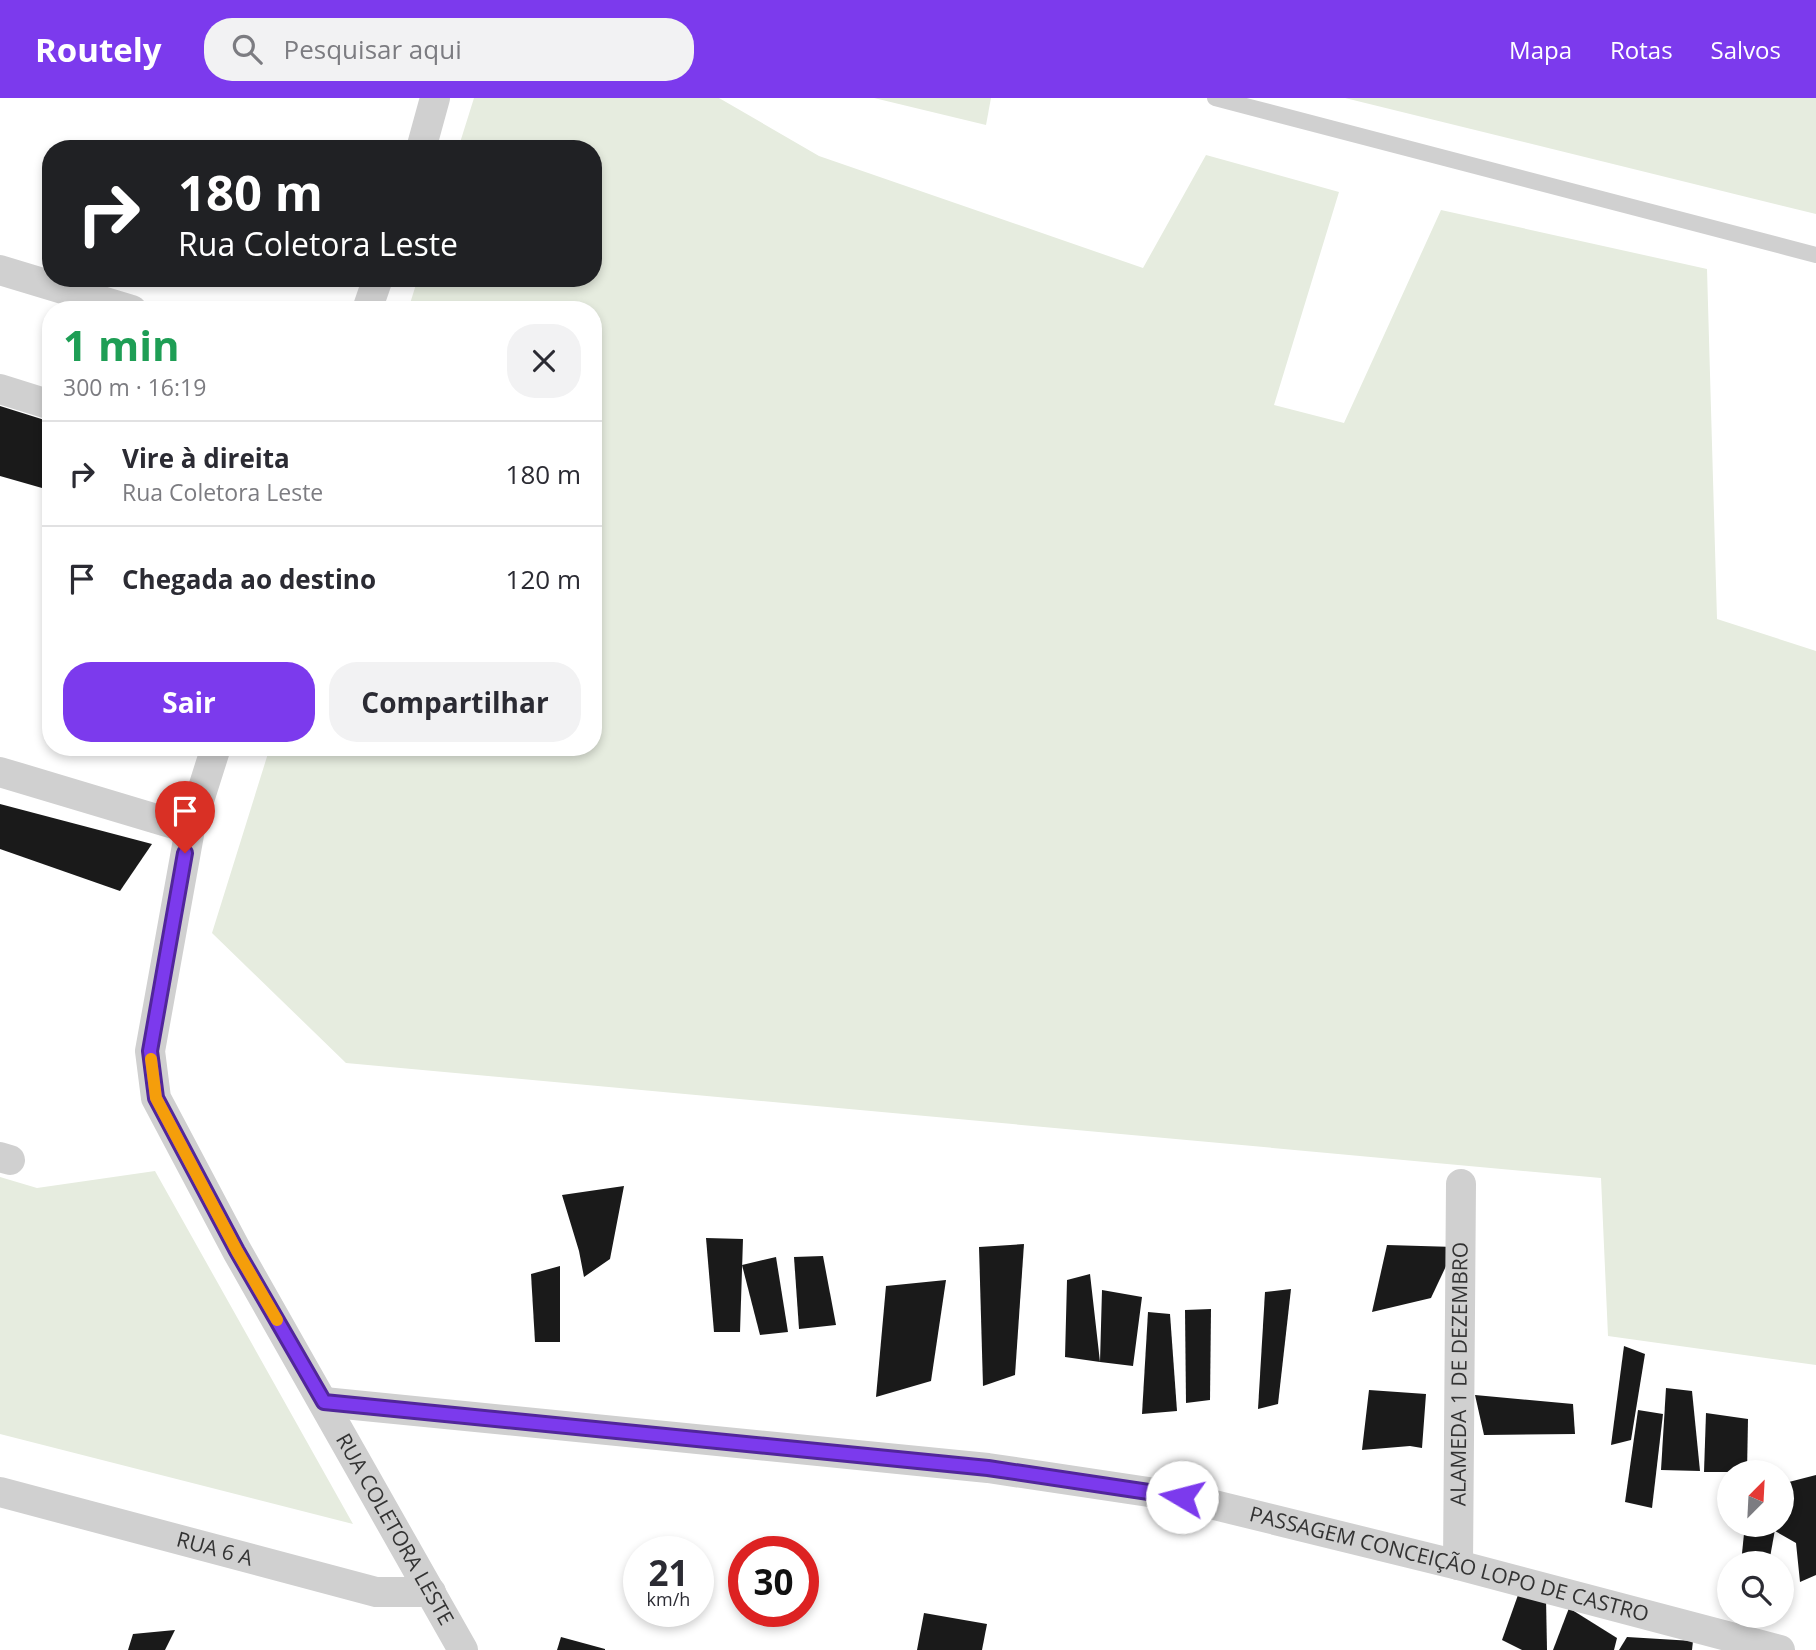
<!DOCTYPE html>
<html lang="pt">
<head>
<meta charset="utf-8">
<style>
	body { margin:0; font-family:"Open Sans",sans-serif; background:#f2f2f3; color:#2b2b33; height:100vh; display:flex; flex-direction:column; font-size:26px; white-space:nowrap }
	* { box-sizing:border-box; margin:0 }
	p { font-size:23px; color:#7c7c81 }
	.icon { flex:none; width:38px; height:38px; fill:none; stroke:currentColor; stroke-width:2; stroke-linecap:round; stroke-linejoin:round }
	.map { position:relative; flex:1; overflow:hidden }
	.side { position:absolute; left:42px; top:203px; width:560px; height:455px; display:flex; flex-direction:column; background:#fff; border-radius:28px; box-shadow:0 4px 10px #0003 }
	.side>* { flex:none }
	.hud { position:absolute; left:42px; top:42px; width:560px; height:147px; border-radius:28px; box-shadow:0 4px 10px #0003; background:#202124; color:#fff; overflow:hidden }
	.needle { width:46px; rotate:24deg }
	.fabs { position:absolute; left:1717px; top:1362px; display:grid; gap:14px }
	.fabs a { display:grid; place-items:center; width:77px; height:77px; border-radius:50%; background:#fff; box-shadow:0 4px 10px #0003; font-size:35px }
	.speed { position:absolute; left:623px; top:1438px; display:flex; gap:14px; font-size:35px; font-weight:700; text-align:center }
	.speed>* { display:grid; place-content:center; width:91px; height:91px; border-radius:50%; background:#fff; box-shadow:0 4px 10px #0003; line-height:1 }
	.speed small { font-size:18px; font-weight:400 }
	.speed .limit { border:10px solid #d22; background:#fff; color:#111 }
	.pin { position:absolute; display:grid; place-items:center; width:60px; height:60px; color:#fff; margin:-72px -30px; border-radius:50% 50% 50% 0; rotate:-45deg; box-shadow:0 0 7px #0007 }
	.pin .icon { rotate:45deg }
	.me { position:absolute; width:77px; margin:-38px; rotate:278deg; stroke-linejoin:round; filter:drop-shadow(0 0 5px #0008) }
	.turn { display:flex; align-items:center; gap:24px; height:147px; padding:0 21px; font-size:32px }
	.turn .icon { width:91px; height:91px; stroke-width:2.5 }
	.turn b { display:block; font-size:49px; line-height:60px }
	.round { display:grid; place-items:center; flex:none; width:74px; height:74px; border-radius:28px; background:#f2f2f3 }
	.headline { display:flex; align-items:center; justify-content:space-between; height:119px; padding:0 21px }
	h1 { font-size:42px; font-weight:700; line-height:52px; color:#1e9e55 }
	.action { display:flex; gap:14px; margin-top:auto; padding:14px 21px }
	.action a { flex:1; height:80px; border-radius:28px; background:#7c3aed; color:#fff; font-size:28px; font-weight:700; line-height:80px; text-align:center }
	.action a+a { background:#f2f2f3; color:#2b2b33 }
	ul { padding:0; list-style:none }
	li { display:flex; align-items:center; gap:21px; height:105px; padding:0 21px; border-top:2px solid #e1e1e2 }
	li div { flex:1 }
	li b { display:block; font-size:26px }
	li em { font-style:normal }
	header { display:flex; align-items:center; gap:42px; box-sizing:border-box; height:98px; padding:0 35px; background:#7c3aed; color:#fff }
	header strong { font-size:33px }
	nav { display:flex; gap:38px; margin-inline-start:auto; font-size:24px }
	.search { width:490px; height:63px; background:#f2f2f3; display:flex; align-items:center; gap:18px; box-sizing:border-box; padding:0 24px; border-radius:28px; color:#7c7c81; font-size:26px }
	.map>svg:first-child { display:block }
	.green { fill:#e6ecdf }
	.building { fill:#1a1a1a }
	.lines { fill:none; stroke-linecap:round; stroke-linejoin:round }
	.lane { stroke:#d0d0d0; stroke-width:16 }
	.street { stroke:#d0d0d0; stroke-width:30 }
	.route-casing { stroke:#51269a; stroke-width:18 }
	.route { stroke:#7c3aed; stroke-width:12 }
	.slow { stroke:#f59e0b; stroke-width:12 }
	.labels { text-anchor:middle; stroke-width:7; stroke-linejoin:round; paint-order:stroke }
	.street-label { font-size:21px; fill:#333; stroke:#fff }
</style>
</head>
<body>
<header>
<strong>Routely</strong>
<div class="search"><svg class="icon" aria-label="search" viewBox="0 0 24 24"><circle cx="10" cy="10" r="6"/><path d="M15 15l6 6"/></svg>Pesquisar aqui</div>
<nav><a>Mapa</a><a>Rotas</a><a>Salvos</a></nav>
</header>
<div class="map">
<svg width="1816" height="1552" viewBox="0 0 1816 1552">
	<rect width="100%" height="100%" fill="#fff"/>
	<g class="green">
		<path d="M 474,0 L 719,0 L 819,58 L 1143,170 L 1206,57 L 1339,94 L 1274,307 L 1344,325 L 1441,112 L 1707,171 L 1717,521 L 1816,553 L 1816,1267 L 1608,1238 L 1601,1080 L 346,965 L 212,835 L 270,649 L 593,649 L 593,212 L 408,212 L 418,180 L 593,180 L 593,51 L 458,51 Z"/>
		<path d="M 874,0 L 991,0 L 986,27 Z"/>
		<path d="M 1345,0 L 1816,0 L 1816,116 Z"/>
		<path d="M 155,1073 L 353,1426 L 0,1336 L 0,1079 L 37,1090 Z"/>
	</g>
	<g class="building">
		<path d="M 0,308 L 51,324 L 42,390 L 0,378 Z"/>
		<path d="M 0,706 L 152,746 L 120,793 L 0,751 Z"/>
		<path d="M 624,1088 L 610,1161 L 584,1179 L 579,1153 L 562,1097 Z"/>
		<path d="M 706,1140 L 743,1141 L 740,1234 L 714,1234 Z"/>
		<path d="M 1024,1146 L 1015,1277 L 983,1288 L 979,1149 Z"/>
		<path d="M 1387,1147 L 1455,1149 L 1431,1200 L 1372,1214 Z"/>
		<path d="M 823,1158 L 836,1227 L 799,1231 L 794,1159 Z"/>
		<path d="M 776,1159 L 788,1234 L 760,1237 L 742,1167 Z"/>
		<path d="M 560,1168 L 560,1244 L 535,1244 L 531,1176 Z"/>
		<path d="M 1090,1176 L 1100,1264 L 1102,1192 L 1142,1199 L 1133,1268 L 1100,1264 L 1065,1259 L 1067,1182 Z"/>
		<path d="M 946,1182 L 931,1283 L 876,1299 L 886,1188 Z"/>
		<path d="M 1291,1191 L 1278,1306 L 1258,1311 L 1265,1194 Z"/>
		<path d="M 1211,1211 L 1210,1302 L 1186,1305 L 1185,1212 Z"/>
		<path d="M 1148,1214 L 1170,1216 L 1177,1313 L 1142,1316 Z"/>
		<path d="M 1624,1248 L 1645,1256 L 1631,1342 L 1611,1347 Z"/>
		<path d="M 1666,1290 L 1692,1293 L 1700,1373 L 1661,1372 Z"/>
		<path d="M 1369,1292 L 1426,1296 L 1422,1350 L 1410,1348 L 1362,1352 Z"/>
		<path d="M 1475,1297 L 1573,1306 L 1575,1336 L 1484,1337 Z"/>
		<path d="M 1638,1312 L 1663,1316 L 1652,1410 L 1625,1404 Z"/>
		<path d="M 1706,1315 L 1748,1321 L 1747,1374 L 1704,1374 Z"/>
		<path d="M 1816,1377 L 1816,1477 L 1800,1484 L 1796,1445 L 1775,1433 L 1777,1426 L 1782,1426 L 1782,1401 L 1785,1385 Z"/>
		<path d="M 1745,1426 L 1776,1426 L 1769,1465 L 1741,1465 Z"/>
		<path d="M 1518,1497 L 1546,1500 L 1547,1552 L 1522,1552 L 1502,1542 Z"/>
		<path d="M 1569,1510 L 1617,1540 L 1614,1552 L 1553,1552 Z"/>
		<path d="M 924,1515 L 987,1526 L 982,1552 L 917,1552 Z"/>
		<path d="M 175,1532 L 165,1552 L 128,1552 L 133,1536 Z"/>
		<path d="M 561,1539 L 605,1551 L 605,1552 L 557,1552 Z"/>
		<path d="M 1627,1539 L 1693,1543 L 1692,1552 L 1619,1552 Z"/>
	</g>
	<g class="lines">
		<path class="lane" d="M 1215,0 L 1816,157"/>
		<g class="street">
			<path d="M 421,51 L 435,0"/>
			<path d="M 0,172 L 132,212"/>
			<path d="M 367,212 L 378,180"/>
			<path d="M 0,291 L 51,307"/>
			<path id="s1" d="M 216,649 L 190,731 L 150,953 L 156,1000 L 237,1153 L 463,1552"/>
			<path d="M 0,674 L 190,731"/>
			<path d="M 0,1059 L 10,1062"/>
			<path id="s2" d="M 324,1304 L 988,1370 L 1182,1399 L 1458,1467 L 1780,1552"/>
			<path id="s3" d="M 0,1394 L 376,1494 L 431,1494"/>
			<path id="s4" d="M 1458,1467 L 1461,1086"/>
		</g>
	</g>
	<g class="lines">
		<g class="route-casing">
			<path id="route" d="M 185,755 L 150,953 L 156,1000 L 237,1153 L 324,1304 L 988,1370 L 1182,1399"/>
		</g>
		<use href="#route" class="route"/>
		<path class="slow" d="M 151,961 L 156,1000 L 237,1153 L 277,1222"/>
	</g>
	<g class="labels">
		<g class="street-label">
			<text dy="7" stroke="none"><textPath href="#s4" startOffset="191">ALAMEDA 1 DE DEZEMBRO</textPath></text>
			<text dy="7" stroke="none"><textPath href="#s1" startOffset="852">RUA COLETORA LESTE</textPath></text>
			<text dy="7" stroke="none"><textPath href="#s3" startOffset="222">RUA 6 A</textPath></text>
			<text dy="7" stroke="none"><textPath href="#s2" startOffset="1139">PASSAGEM CONCEIÇÃO LOPO DE CASTRO</textPath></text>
		</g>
	</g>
</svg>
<div class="fabs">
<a><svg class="needle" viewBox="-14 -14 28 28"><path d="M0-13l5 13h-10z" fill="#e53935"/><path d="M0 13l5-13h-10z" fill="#7c7c81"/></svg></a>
<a><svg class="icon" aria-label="search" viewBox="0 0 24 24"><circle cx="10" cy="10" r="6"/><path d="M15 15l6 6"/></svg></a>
</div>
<div class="speed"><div>21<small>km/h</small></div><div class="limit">30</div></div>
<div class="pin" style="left:185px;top:755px;background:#d93025"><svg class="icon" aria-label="arrive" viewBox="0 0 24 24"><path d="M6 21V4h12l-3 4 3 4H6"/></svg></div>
<svg class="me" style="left:1182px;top:1399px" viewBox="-20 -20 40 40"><circle r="19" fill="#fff"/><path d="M0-13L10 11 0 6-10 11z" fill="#7c3aed"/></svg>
<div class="hud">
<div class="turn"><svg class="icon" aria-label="right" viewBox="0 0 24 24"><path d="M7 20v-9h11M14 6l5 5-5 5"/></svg><div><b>180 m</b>Rua Coletora Leste</div></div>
</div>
<section class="side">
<div class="headline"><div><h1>1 min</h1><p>300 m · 16:19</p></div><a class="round"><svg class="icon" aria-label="close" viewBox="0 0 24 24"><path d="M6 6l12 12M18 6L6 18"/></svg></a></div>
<ul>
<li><svg class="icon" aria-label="right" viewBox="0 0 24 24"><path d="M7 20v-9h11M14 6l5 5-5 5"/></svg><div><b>Vire à direita</b><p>Rua Coletora Leste</p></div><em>180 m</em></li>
<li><svg class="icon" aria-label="arrive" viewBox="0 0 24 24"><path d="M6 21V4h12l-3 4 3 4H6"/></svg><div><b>Chegada ao destino</b></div><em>120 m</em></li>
</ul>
<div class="action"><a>Sair</a><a>Compartilhar</a></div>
</section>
</div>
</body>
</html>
